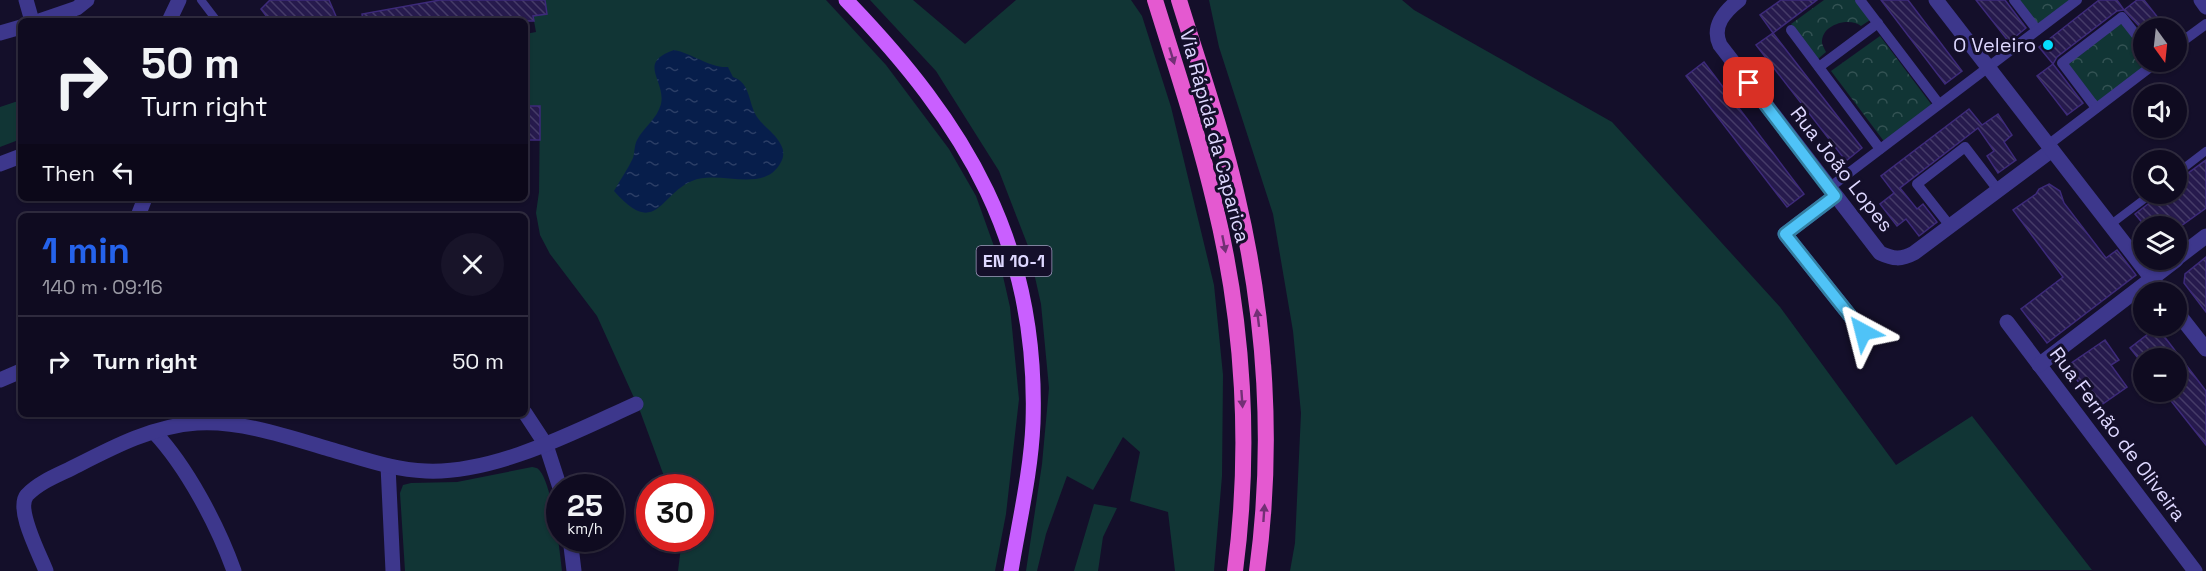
<!DOCTYPE html>
<html lang="en">
<head>
<meta charset="utf-8">
<style>
	body { margin:0; font-family:"Space Grotesk",sans-serif; background:#181429; color:#f1f3f6; height:100vh; display:flex; flex-direction:column; font-size:22px; white-space:nowrap }
	* { box-sizing:border-box; margin:0 }
	p { font-size:20px; color:#9b9ba5 }
	.icon { flex:none; width:33px; height:33px; fill:none; stroke:currentColor; stroke-width:2; stroke-linecap:round; stroke-linejoin:round }
	.map { position:relative; flex:1; overflow:hidden }
	.details { position:absolute; left:18px; top:213px; width:510px; height:204px; display:flex; flex-direction:column; background:#0f0b20; border-radius:9px; box-shadow:0 2px 4px #0004,0 0 0 2px #2f2b3e }
	.details>* { flex:none }
	.top-card { position:absolute; left:18px; top:18px; width:510px; height:183px; border-radius:9px; box-shadow:0 2px 4px #0004,0 0 0 2px #2f2b3e; background:#0f0b20; color:#f1f3f6; overflow:hidden }
	.needle { width:39px; rotate:165deg }
	.controls { position:absolute; left:2133px; top:18px; display:grid; gap:12px }
	.controls a { display:grid; place-items:center; width:54px; height:54px; border-radius:50%; background:#0f0b20; box-shadow:0 2px 4px #0004,0 0 0 2px #2f2b3e; font-size:30px }
	.speed { position:absolute; left:546px; top:474px; display:flex; gap:12px; font-size:30px; font-weight:700; text-align:center }
	.speed>* { display:grid; place-content:center; width:78px; height:78px; border-radius:50%; background:#0f0b20; box-shadow:0 2px 4px #0004,0 0 0 2px #2f2b3e; line-height:1 }
	.speed small { font-size:15px; font-weight:400 }
	.speed .limit { border:9px solid #d22; background:#fff; color:#111 }
	.pin { position:absolute; display:grid; place-items:center; width:51px; height:51px; color:#fff; margin:-26px; border-radius:12px; box-shadow:0 3px 9px #0006 }
	.me { position:absolute; width:66px; margin:-33px; rotate:322deg; stroke-linejoin:round; filter:drop-shadow(0 0 4px #0008) }
	.turn { display:flex; align-items:center; gap:21px; height:126px; padding:0 24px; font-size:27px }
	.turn .icon { width:78px; height:78px; stroke-width:2.5 }
	.turn b { display:block; font-size:42px; line-height:51px }
	.then { display:flex; align-items:center; height:57px; padding:0 24px; background:#0003; gap:12px; font-size:22px }
	.round { display:grid; place-items:center; flex:none; width:63px; height:63px; border-radius:32px; background:#181429 }
	.head { display:flex; align-items:center; justify-content:space-between; height:102px; padding:0 24px }
	h1 { font-size:36px; font-weight:800; line-height:45px; color:#2563eb }
	ul { padding:0; list-style:none }
	li { display:flex; align-items:center; gap:18px; height:90px; padding:0 24px; border-top:2px solid #2f2b3e }
	li div { flex:1 }
	li b { display:block; font-size:22px }
	li em { font-style:normal }
	.map>svg:first-child { display:block }
	.grass { fill:#113535 }
	.park { fill:url(#park-crowns) }
	.water { fill:url(#water-ripples) }
	.building { fill:url(#building-back-hatch); stroke:#3d2a7a; stroke-width:1.5 }
	.lines { fill:none; stroke-linecap:round; stroke-linejoin:round }
	.service { stroke:#3d378c; stroke-width:8 }
	.pedestrian { stroke:#3d378c; stroke-width:10 }
	.minor { stroke:#3d378c; stroke-width:15 }
	.tertiary { stroke:#3d378c; stroke-width:15 }
	.primary { stroke:#c95fff; stroke-width:15 }
	.trunk { stroke:#e459d0; stroke-width:16 }
	.oneway { fill:#723075 }
	.route-casing { stroke:#337fa1; stroke-width:15 }
	.route { stroke:#4fc3f7; stroke-width:10 }
	.poi-dot { fill:#04deff; stroke:#140f2a; stroke-width:2 }
	.labels { text-anchor:middle; stroke-width:6; stroke-linejoin:round; paint-order:stroke }
	.shield { fill:#140f2a; stroke:#a19cbf; stroke-width:1.5 }
	.shield-label { font-size:18px; font-weight:bold; fill:#ded8ff }
	.poi-label { font-size:20px; fill:#ded8ff; stroke:#140f2a; text-anchor:end }
	.street-label { font-size:20px; fill:#ded8ff; stroke:#140f2a }
</style>
</head>
<body>
<div class="map">
<svg width="2206" height="571" viewBox="0 0 2206 571">
	<defs>
		<pattern id="park-crowns" width="20" height="18" patternUnits="userSpaceOnUse" patternTransform="scale(1.5)"><rect width="20" height="18" fill="#113535"/><path d="M2 6a3 3 0 1 1 6 0M12 15a3 3 0 1 1 6 0" fill="none" stroke="#335253"/></pattern>
		<pattern id="water-ripples" width="26" height="14" patternUnits="userSpaceOnUse" patternTransform="scale(1.5)"><rect width="26" height="14" fill="#071e4b"/><path d="M2 4q2-2 4 0t4 0M15 11q2-2 4 0t4 0" fill="none" stroke="#2b3e66"/></pattern>
		<pattern id="building-back-hatch" width="6" height="6" patternUnits="userSpaceOnUse" patternTransform="scale(1.5)"><rect width="6" height="6" fill="#261a4d"/><path d="M-1 5l2 2M0 0l6 6M5-1l2 2" fill="none" stroke="#453b68"/></pattern>
	</defs>
	<rect width="100%" height="100%" fill="#140f2a"/>
	<g class="grass">
		<path d="M 545,0 L 826,0 L 886,65 L 949,149 L 976,196 L 1000,263 L 1010,307 L 1019,399 L 1006,514 L 995,571 L 678,571 L 682,539 L 700,538 L 700,488 L 668,487 L 640,411 L 597,316 L 550,254 L 540,235 L 536,213 L 539,192 L 540,106 L 530,106 L 530,80 L 525,80 L 525,34 L 536,32 L 533,16 L 547,14 Z"/>
		<path d="M 870,0 L 913,0 L 965,44 L 1016,0 L 1131,0 L 1142,16 L 1171,107 L 1214,285 L 1223,375 L 1222,476 L 1214,571 L 1175,571 L 1168,512 L 1130,501 L 1140,452 L 1123,437 L 1093,490 L 1067,476 L 1046,534 L 1037,571 L 1026,571 L 1042,464 L 1049,388 L 1041,304 L 1028,246 L 999,171 L 936,71 Z"/>
		<path d="M 1209,0 L 1402,0 L 1414,10 L 1612,122 L 1780,307 L 1896,465 L 1972,416 L 2092,570 L 1290,571 L 1295,543 L 1301,413 L 1293,331 L 1273,214 L 1219,47 Z"/>
		<path d="M 21,100 L 21,139 L 0,147 L 0,107 Z"/>
		<path d="M 532,467 C 536,468 537,467 540,471 C 552,485 560,551 562,571 L 405,571 L 400,493 L 403,485 L 411,483 L 457,482 Z"/>
		<path d="M 1094,504 L 1117,508 L 1103,537 L 1098,571 L 1074,571 Z"/>
	</g>
	<g class="park">
		<path d="M 1824,0 L 1855,0 L 1870,20 L 1861,26 C 1850,17 1821,24 1822,43 C 1822,44 1825,50 1826,52 L 1818,59 L 1791,24 Z"/>
		<path d="M 2014,0 L 2077,0 L 2037,30 Z"/>
		<path d="M 2122,17 L 2143,45 L 2144,62 L 2157,62 L 2096,108 L 2062,63 Z"/>
		<path d="M 1880,36 L 1934,108 L 1886,144 L 1831,71 Z"/>
	</g>
	<path class="water" d="M 674,50 C 692,53 709,68 728,67 L 733,77 C 751,83 748,103 757,117 C 764,127 776,134 781,145 C 784,150 784,157 781,162 C 764,195 719,169 692,181 C 660,194 656,239 614,191 C 620,180 628,169 633,158 C 635,152 634,146 637,140 C 644,127 657,119 661,104 C 666,80 636,63 674,50 Z"/>
	<g class="building">
		<path d="M 270,0 L 329,0 L 338,21 L 270,21 L 261,9 Z"/>
		<path d="M 440,0 L 545,0 L 547,14 L 533,16 L 534,21 L 363,21 L 362,14 Z"/>
		<path d="M 1781,0 L 1817,0 L 1773,33 L 1760,15 Z"/>
		<path d="M 1881,0 L 1908,0 L 1962,71 L 1945,84 Z"/>
		<path d="M 1976,0 L 2005,0 L 2026,28 L 2009,42 Z"/>
		<path d="M 2099,0 L 2117,0 L 2124,10 L 2117,11 L 2057,57 L 2053,64 L 2039,47 Z"/>
		<path d="M 2137,0 L 2144,0 L 2166,28 L 2141,28 L 2124,10 Z"/>
		<path d="M 1773,33 L 1862,148 L 1846,161 L 1756,45 Z"/>
		<path d="M 1704,62 L 1804,194 L 1787,207 L 1686,76 Z"/>
		<path d="M 2053,64 L 2083,103 L 2067,115 L 2037,76 Z"/>
		<rect x="525" y="106" width="15" height="34"/>
		<path d="M 1969,109 L 1982,125 L 1998,114 L 2012,135 L 2004,142 L 2016,160 L 1998,173 L 1987,156 L 1994,151 L 1978,128 L 1900,188 L 1917,209 L 1923,204 L 1937,222 L 1919,236 L 1906,219 L 1897,226 L 1880,204 L 1894,193 L 1881,176 Z"/>
		<path d="M 2206,160 L 2206,208 L 2181,226 L 2145,226 L 2135,214 L 2161,194 L 2176,194 L 2176,182 Z"/>
		<path d="M 2049,184 L 2060,191 L 2064,203 L 2106,258 L 2117,250 L 2136,275 L 2047,343 L 2021,309 L 2063,277 L 2013,210 L 2036,194 L 2039,189 Z"/>
		<path d="M 2206,257 L 2206,312 L 2184,283 L 2185,274 Z"/>
		<path d="M 2157,327 L 2206,391 L 2206,445 L 2164,392 L 2176,392 L 2176,358 L 2138,358 L 2130,348 Z"/>
		<path d="M 2105,340 L 2119,360 L 2111,365 L 2127,387 L 2097,408 L 2067,366 Z"/>
	</g>
	<g class="lines">
		<g class="service">
			<path d="M 201,0 L 217,21"/>
			<path d="M 2176,174 L 2206,151"/>
			<path d="M 2110,225 L 2151,194"/>
		</g>
		<g class="pedestrian">
			<path d="M 1860,0 L 1939,104"/>
			<path d="M 2014,0 L 2037,30"/>
			<path d="M 1791,30 L 1880,149"/>
			<path d="M 2176,46 L 2206,24"/>
			<path d="M 1819,67 L 1878,23"/>
			<path d="M 2096,108 L 2062,63 L 2122,17 L 2144,45"/>
			<path d="M 2048,145 L 2157,62"/>
			<path d="M 1829,188 L 2077,0"/>
			<path d="M 1950,226 L 1917,184 L 1965,147 L 1998,190"/>
		</g>
		<g class="minor">
			<path d="M 26,0 L 32,21"/>
			<path d="M 1739,0 C 1725,11 1711,26 1720,45 L 1880,253 C 1893,259 1901,260 1914,253 L 2052,150"/>
			<path d="M 1936,0 L 2162,292"/>
			<path d="M 2201,0 L 2206,7"/>
			<path d="M 39,21 L 77,8 L 87,0"/>
			<path d="M 0,33 L 21,27"/>
			<path d="M 1835,196 L 1785,234 L 1863,332"/>
			<path d="M 138,216 L 145,198"/>
			<path d="M 2176,259 L 2206,236"/>
			<path d="M 2176,311 L 2206,349"/>
			<path d="M 2007,322 L 2195,571"/>
			<path d="M 2039,365 L 2176,260"/>
			<path d="M 0,380 L 21,371"/>
			<path d="M 525,413 L 546,445 L 560,488"/>
			<path d="M 154,432 C 187,467 218,526 234,571"/>
			<path d="M 388,466 L 393,571"/>
			<path d="M 570,538 L 574,571"/>
			<path d="M 46,571 C 40,555 15,509 27,495 C 40,481 61,474 78,465 C 115,446 154,426 197,423 C 239,420 289,437 329,449 C 361,458 393,470 426,471 C 495,474 574,432 636,404"/>
		</g>
		<g class="tertiary">
			<path d="M 169,21 L 179,0"/>
			<path d="M 0,164 L 21,156"/>
		</g>
		<path class="primary" d="M 846,0 C 966,124 1039,244 1033,423 C 1031,472 1019,522 1011,571"/>
		<g class="trunk">
			<path d="M 1155,0 C 1176,68 1199,136 1215,205 C 1244,324 1251,450 1235,571"/>
			<path d="M 1179,0 C 1199,65 1222,130 1237,196 C 1266,318 1274,447 1257,571"/>
		</g>
	</g>
	<defs><path id="oneway-solid" d="M-6-.8H1V-3.2L6.5 0L1 3.2V.8H-6Z" transform="scale(1.5)"/></defs>
	<g class="oneway">
		<use href="#oneway-solid" transform="translate(1172 56) rotate(73)"/>
		<use href="#oneway-solid" transform="translate(1224 244) rotate(79)"/>
		<use href="#oneway-solid" transform="translate(1258 318) rotate(-97)"/>
		<use href="#oneway-solid" transform="translate(1242 399) rotate(86)"/>
		<use href="#oneway-solid" transform="translate(1264 513) rotate(-86)"/>
	</g>
	<g class="lines">
		<g class="route-casing">
			<path id="route" d="M 1749,83 L 1835,196 L 1785,234 L 1863,332"/>
		</g>
		<use href="#route" class="route"/>
	</g>
	<circle class="poi-dot" cx="2048" cy="45" r="6"/>
	<g class="labels">
		<rect class="shield" x="976.5" y="246" width="75" height="30" rx="4.5"/>
		<g class="shield-label">
			<text x="1014" y="267">EN 10-1</text>
		</g>
		<g class="poi-label">
			<text x="2036" y="52">O Veleiro</text>
		</g>
		<g class="street-label">
			<text transform="translate(1215 136) rotate(75)" y="7">Via Rápida da Caparica</text>
			<text transform="translate(1842 169) rotate(52)" y="7">Rua João Lopes</text>
			<text transform="translate(2118 434) rotate(53)" y="7">Rua Fernão de Oliveira</text>
		</g>
	</g>
</svg>
<div class="controls">
<a><svg class="needle" viewBox="-14 -14 28 28"><path d="M0-13l5 13h-10z" fill="#e53935"/><path d="M0 13l5-13h-10z" fill="#9b9ba5"/></svg></a>
<a><svg class="icon" aria-label="sound" viewBox="0 0 24 24"><path d="M4 9h4l5-4v14l-5-4H4zM17 9q2 3 0 6"/></svg></a>
<a><svg class="icon" aria-label="search" viewBox="0 0 24 24"><circle cx="10" cy="10" r="6"/><path d="M15 15l6 6"/></svg></a>
<a><svg class="icon" aria-label="layers" viewBox="0 0 24 24"><path d="M12 4l9 5-9 5-9-5zM3 14l9 5 9-5"/></svg></a>
<a>+</a>
<a>−</a>
</div>
<div class="speed"><div>25<small>km/h</small></div><div class="limit">30</div></div>
<div class="pin" style="left:1749px;top:83px;background:#d93025"><svg class="icon" aria-label="arrive" viewBox="0 0 24 24"><path d="M6 21V4h12l-3 4 3 4H6"/></svg></div>
<svg class="me" style="left:1863px;top:332px" viewBox="-20 -20 40 40"><path d="M0-17L14 15 0 8-14 15z" fill="#4fc3f7" stroke="#fff" stroke-width="4"/></svg>
<div class="top-card">
<div class="turn"><svg class="icon" aria-label="right" viewBox="0 0 24 24"><path d="M7 20v-9h11M14 6l5 5-5 5"/></svg><div><b>50 m</b>Turn right</div></div>
<div class="then">Then<svg class="icon" aria-label="left" viewBox="0 0 24 24"><path d="M17 20v-9H6M10 6l-5 5 5 5"/></svg></div>
</div>
<section class="details">
<div class="head"><div><h1>1 min</h1><p>140 m · 09:16</p></div><a class="round"><svg class="icon" aria-label="close" viewBox="0 0 24 24"><path d="M6 6l12 12M18 6L6 18"/></svg></a></div>
<ul>
<li><svg class="icon" aria-label="right" viewBox="0 0 24 24"><path d="M7 20v-9h11M14 6l5 5-5 5"/></svg><div><b>Turn right</b></div><em>50 m</em></li>
</ul>
</section>
</div>
</body>
</html>
